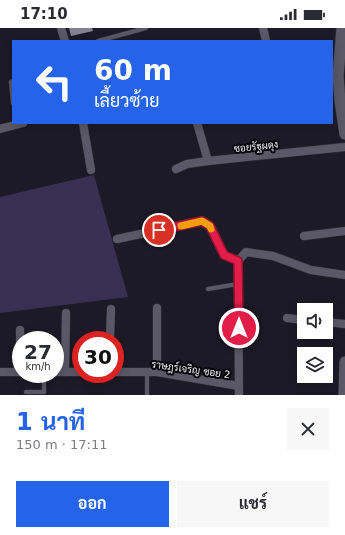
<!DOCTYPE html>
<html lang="th">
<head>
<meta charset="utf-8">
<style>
	body { margin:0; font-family:"DejaVu Sans",Sarabun,sans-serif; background:#f7f7f7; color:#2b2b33; height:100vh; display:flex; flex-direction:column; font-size:15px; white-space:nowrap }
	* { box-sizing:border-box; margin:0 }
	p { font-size:13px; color:#7c7c81 }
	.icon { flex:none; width:22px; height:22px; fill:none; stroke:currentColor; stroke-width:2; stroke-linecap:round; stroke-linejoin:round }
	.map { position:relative; height:367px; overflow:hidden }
	.drawer { display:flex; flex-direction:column; background:#fff; flex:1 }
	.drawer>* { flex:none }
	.top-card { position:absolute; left:12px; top:12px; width:321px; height:84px; border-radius:0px; box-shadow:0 2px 10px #0003; background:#2563eb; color:#fff; overflow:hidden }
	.controls { position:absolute; left:297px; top:275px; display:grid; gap:8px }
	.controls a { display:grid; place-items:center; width:36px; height:36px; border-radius:0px; background:#fff; box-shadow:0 2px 10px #0003; font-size:20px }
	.speed { position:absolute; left:12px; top:303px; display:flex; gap:8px; font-size:20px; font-weight:700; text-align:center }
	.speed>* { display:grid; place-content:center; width:52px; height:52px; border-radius:50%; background:#fff; box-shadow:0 2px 10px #0003; line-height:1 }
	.speed small { font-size:10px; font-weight:400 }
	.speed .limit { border:6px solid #d22; background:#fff; color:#111 }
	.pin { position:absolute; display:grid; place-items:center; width:34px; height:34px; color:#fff; margin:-17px; border:2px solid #fff; border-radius:50%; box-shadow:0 1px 4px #0007 }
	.me { position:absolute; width:44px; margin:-22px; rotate:0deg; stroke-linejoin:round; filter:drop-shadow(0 0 3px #0008) }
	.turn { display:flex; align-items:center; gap:14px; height:84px; padding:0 16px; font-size:18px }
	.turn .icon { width:52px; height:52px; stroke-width:2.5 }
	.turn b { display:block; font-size:28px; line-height:34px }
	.round { display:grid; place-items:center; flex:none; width:42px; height:42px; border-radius:0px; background:#f7f7f7 }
	.head { display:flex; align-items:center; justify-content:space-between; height:68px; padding:0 16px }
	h1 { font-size:24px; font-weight:700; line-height:30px; color:#2563eb }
	.action { display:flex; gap:8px; margin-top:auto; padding:8px 16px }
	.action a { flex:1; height:46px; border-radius:0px; background:#2563eb; color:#fff; font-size:16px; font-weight:700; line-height:46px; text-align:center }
	.action a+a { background:#f7f7f7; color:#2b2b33 }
	.status { display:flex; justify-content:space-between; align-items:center; height:28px; padding:0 20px; background:#fff; direction:ltr }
	.status svg { height:11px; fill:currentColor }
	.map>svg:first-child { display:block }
	.green { fill:#373052 }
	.building { fill:#848291 }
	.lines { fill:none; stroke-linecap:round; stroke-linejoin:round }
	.lane-casing { stroke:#35343d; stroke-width:5 }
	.street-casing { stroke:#35343d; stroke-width:9 }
	.secondary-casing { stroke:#35343d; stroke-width:12 }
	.lane { stroke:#5a5866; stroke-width:4 }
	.street { stroke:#5a5866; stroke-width:8 }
	.secondary { stroke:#5a5866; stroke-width:11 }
	.route-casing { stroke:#92132f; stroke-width:10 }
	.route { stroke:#e11d48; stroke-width:7 }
	.slow { stroke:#f59e0b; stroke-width:7 }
	.labels { text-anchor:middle; stroke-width:4; stroke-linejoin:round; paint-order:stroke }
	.street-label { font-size:10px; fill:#efeef7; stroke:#07060a }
</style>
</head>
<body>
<div class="status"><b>17:10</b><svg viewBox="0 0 49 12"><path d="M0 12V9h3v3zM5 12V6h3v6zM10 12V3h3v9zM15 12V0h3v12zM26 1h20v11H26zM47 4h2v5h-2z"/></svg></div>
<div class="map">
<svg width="345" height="367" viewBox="0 0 345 367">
	<rect width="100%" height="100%" fill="#1c1a26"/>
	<path class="green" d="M 94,147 L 128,269 L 0,285 L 0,169 Z"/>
	<path class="building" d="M 69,0 L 92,0 L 93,3 L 71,8 Z"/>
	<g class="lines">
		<g class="lane-casing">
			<g id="lane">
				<path d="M 98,13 L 146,0"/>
				<path d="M 13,53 L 11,54 L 13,75"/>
				<path d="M 208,261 L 238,256"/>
				<path d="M 26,364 L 44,364 L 44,346"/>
				<path d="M 147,367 L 147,344"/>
			</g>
		</g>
		<g class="street-casing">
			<g id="street">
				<path d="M 61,0 L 65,13"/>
				<path d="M 263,0 L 266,13"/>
				<path d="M 83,95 L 91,142"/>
				<path d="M 197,95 L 208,133 L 345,119"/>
				<path d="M 0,101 L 23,95"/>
				<path d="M 176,141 L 187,136 L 208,133"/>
				<path d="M 304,208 L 345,203"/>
				<path d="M 117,211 L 202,193 L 210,198 L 224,227 L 238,233"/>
				<path d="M 287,290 L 304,292"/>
				<path d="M 326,294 L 345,296"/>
				<path d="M 20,302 L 20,344"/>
				<path d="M 110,312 L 111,281"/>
				<path d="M 0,344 L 21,344"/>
				<path d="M 55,344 L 81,344"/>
				<path d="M 65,344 L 66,285"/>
				<path d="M 115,344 L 157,344 L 239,358"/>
				<path d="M 157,344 L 157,280"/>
				<path d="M 239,367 L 238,233 L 246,224 L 273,228 L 311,242 L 345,247"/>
			</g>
		</g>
		<g class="secondary-casing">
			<g id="secondary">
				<path d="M 342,0 L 338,48 L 340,73 L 345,106"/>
				<path d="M 344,367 L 345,334"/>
			</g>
		</g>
		<use href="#lane" class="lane"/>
		<use href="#street" class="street"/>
		<use href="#secondary" class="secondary"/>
	</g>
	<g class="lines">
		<g class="route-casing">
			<path id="route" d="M 159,202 L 202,193 L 210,198 L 224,227 L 238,233 L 239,300"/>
		</g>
		<use href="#route" class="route"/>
		<path class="slow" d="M 181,198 L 202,193 L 210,198 L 211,201"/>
	</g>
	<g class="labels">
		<g class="street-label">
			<text transform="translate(256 118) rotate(-6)" y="4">ซอยรัฐผดุง</text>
			<text transform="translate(191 341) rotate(8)" y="4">ราษฎร์เจริญ ซอย 2</text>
		</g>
	</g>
</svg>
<div class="controls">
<a><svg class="icon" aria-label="sound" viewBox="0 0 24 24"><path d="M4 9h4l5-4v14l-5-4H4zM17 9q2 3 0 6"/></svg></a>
<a><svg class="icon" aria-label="layers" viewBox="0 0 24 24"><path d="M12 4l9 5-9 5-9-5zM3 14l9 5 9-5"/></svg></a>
</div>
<div class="speed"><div>27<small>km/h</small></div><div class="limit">30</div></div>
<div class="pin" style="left:159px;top:202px;background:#d93025"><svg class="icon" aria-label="arrive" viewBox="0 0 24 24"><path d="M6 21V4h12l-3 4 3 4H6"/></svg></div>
<svg class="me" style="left:239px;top:300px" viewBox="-20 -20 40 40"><circle r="17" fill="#e11d48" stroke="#fff" stroke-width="3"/><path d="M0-11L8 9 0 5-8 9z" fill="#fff"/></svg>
<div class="top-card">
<div class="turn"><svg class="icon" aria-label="left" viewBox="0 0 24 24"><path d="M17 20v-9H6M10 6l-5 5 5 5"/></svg><div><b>60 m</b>เลี้ยวซ้าย</div></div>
</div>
</div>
<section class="drawer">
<div class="head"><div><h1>1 นาที</h1><p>150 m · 17:11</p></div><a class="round"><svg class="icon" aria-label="close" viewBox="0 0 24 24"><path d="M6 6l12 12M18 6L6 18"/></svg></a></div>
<div class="action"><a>ออก</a><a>แชร์</a></div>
</section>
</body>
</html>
